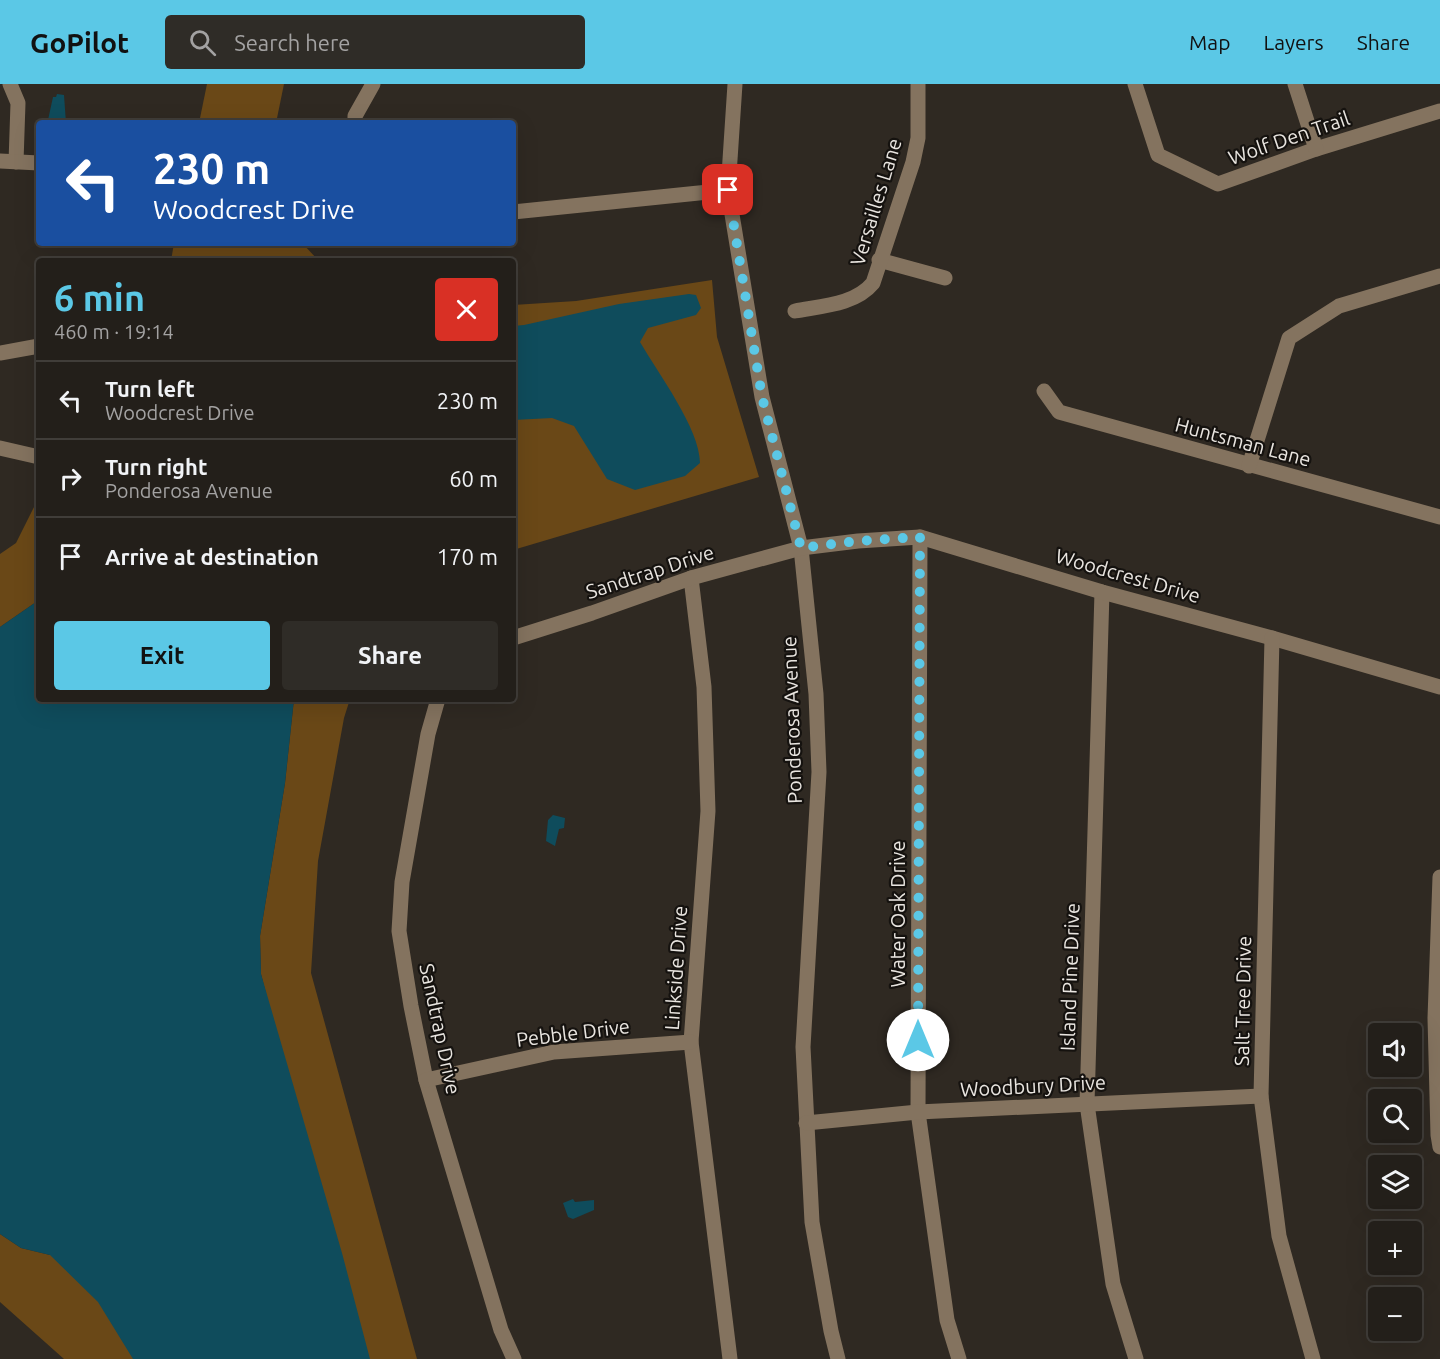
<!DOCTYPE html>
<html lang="en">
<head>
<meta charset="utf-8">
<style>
	body { margin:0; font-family:Ubuntu,sans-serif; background:#2f2c27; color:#f1f3f6; height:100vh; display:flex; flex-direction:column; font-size:22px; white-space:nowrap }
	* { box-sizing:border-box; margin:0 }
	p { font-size:20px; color:#a3a2a2 }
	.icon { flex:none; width:33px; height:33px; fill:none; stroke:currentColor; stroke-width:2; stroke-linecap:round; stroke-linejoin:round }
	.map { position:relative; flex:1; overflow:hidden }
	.details { position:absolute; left:36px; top:174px; width:480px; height:444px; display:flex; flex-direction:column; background:#231f1a; border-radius:6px; box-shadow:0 6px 24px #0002,0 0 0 2px #403d39 }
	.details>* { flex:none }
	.banner { position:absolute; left:36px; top:36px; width:480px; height:126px; border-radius:6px; box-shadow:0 6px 24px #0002,0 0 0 2px #403d39; background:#1a4fa0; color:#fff; overflow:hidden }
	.controls { position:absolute; left:1368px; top:939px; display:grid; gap:12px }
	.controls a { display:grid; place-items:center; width:54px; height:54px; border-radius:6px; background:#231f1a; box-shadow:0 6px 24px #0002,0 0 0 2px #403d39; font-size:30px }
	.pin { position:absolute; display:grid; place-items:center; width:51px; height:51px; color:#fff; margin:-26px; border-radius:12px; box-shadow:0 3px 9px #0006 }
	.me { position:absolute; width:66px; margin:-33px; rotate:0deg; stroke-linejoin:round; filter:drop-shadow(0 0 4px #0008) }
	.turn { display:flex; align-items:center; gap:21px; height:126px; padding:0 18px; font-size:27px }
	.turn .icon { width:78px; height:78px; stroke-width:2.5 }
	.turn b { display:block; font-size:42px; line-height:51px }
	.round { display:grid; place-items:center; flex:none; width:63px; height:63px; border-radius:6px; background:#2f2c27 }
	.head { display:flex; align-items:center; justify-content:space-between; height:102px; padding:0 18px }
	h1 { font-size:36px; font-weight:700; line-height:45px; color:#5bc8e6 }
	.primary-button { display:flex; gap:12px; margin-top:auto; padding:12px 18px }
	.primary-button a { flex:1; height:69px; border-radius:6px; background:#5bc8e6; color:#111; font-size:24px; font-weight:700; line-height:69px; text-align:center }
	.primary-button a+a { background:#2f2c27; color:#f1f3f6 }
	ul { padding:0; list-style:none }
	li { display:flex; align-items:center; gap:18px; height:78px; padding:0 18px; border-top:2px solid #403d39 }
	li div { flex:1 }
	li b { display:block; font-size:22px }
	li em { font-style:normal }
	header { display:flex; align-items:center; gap:36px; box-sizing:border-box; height:84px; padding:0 30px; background:#5bc8e6; color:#111 }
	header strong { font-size:28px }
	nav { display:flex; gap:33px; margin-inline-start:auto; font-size:21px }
	.search { width:420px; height:54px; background:#2f2c27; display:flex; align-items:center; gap:15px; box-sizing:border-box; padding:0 21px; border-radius:6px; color:#a3a2a2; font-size:22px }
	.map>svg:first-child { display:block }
	.green { fill:#6a4817 }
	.water { fill:#0f4c5c }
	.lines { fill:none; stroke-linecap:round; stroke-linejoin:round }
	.minor { stroke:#84735f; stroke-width:15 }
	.route { stroke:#5bc8e6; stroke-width:10; stroke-dasharray:0 18 }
	.labels { text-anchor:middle; stroke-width:4.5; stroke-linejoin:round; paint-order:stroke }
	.street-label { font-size:20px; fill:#e9e5e0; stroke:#15120f }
</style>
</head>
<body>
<header>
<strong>GoPilot</strong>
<div class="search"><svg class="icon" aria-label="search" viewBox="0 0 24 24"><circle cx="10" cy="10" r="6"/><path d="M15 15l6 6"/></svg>Search here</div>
<nav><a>Map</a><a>Layers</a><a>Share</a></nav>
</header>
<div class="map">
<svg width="1440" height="1275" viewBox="0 0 1440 1275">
	<rect width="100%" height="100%" fill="#2f2922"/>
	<g class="green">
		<path d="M 207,0 L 284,0 L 276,39 L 199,39 Z"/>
		<path d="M 174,159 L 302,159 L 319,177 L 171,177 Z"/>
		<path d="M 712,196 L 717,253 L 759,393 L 513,466 L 513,221 L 576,217 Z"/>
		<path d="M 39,413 L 39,516 L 0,543 L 0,470 L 16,459 Z"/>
		<path d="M 294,615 L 350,615 L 344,634 L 318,777 L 311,889 L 417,1275 L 64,1275 L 0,1218 L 0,1150 L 21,1164 L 50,1171 L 273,937 L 261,890 L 260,852 L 285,699 Z"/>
	</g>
	<g class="water">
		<path d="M 57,10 L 64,11 L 66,39 L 50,39 L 48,36 L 53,13 L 56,13 Z"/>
		<path d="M 689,210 L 696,211 L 701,224 L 696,231 L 648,244 L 640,258 C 658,289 700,345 700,379 L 685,392 L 635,406 L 607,395 L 574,342 L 552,334 L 513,336 L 513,242 L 524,241 L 619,220 Z"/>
		<path d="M 39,516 L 39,615 L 294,615 L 285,699 L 260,852 L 261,890 L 342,1169 L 370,1275 L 133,1275 L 98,1218 L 50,1171 L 21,1164 L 0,1150 L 0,543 Z"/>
		<path d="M 553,731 L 565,734 L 564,744 L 559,745 L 555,762 L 546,757 L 548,736 Z"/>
		<path d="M 573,1115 L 575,1118 L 594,1116 L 594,1126 L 573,1135 L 568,1133 L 563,1119 Z"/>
	</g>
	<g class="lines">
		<g class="minor">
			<path d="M 10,0 L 18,19 L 16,78"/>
			<path d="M 735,0 L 728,106 L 762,313 L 801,464 L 816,610 L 819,688 L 803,963 L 812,1138 L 831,1247 L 838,1275"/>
			<path d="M 1135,0 L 1158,71 L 1218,100 L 1316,65 L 1440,27"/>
			<path d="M 1295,0 L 1316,65"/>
			<path d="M 355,39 L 355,32 L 373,0"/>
			<path d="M 0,77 L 39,79"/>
			<path d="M 513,128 L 728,106"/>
			<path d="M 879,176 L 945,194"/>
			<path d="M 795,227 C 821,222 855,221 873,199 L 913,78 L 918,54 L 918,0"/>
			<path d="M 0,269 L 39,262"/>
			<path d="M 1044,307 L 1059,328 L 1440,433"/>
			<path d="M 0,364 L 39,373"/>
			<path d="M 1249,382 L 1289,254 L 1339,222 L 1440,192"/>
			<path d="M 920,453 L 918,1028 L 947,1236 L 959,1275"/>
			<path d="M 691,494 L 704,603 L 708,727 L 691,958 L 730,1275"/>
			<path d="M 1102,508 L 1087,1020 L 1113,1200 L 1136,1275"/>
			<path d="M 513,554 L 592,529 L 691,494 L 801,464 L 858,457 L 920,453 L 1102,508 L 1272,554 L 1440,603"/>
			<path d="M 1272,554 L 1261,1012 L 1279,1152 L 1313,1275"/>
			<path d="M 438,615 L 428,650 L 402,798 L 399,847 L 411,922 L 426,996 L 501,1246 L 514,1275"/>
			<path d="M 1440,793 L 1435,934 L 1438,1051 L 1440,1063"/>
			<path d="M 426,996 L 554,968 L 691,958"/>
			<path d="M 806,1039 L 918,1028 L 1261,1012"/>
		</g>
	</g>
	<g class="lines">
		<path class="route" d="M 728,106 L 762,313 L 801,464 L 858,457 L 920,453 L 918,956"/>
	</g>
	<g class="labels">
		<g class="street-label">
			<text transform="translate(1289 54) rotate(-19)" y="7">Wolf Den Trail</text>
			<text transform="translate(876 118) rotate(-73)" y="7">Versailles Lane</text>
			<text transform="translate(1243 358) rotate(15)" y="7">Huntsman Lane</text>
			<text transform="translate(650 488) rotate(-18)" y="7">Sandtrap Drive</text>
			<text transform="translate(1128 492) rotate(16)" y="7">Woodcrest Drive</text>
			<text transform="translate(792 636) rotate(-92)" y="7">Ponderosa Avenue</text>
			<text transform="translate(898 830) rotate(-90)" y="7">Water Oak Drive</text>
			<text transform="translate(676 884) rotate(-86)" y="7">Linkside Drive</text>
			<text transform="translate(1070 893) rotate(-88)" y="7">Island Pine Drive</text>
			<text transform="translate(1243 917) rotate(-89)" y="7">Salt Tree Drive</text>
			<text transform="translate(440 945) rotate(78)" y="7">Sandtrap Drive</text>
			<text transform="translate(573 949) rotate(-7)" y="7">Pebble Drive</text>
			<text transform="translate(1033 1002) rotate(-3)" y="7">Woodbury Drive</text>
		</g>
	</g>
</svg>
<div class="controls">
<a><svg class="icon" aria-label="sound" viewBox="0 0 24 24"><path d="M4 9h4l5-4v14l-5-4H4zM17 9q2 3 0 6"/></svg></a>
<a><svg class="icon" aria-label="search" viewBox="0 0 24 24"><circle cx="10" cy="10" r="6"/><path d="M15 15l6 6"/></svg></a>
<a><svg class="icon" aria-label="layers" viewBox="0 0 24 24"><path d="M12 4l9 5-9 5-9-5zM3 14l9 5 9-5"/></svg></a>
<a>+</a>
<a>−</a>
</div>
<div class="pin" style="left:728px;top:106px;background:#d93025"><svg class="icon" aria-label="arrive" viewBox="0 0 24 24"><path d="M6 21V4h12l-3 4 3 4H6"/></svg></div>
<svg class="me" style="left:918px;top:956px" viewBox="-20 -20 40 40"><circle r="19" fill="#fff"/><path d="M0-13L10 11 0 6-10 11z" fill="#5bc8e6"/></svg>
<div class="banner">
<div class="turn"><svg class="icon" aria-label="left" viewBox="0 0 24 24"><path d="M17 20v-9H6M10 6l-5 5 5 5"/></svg><div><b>230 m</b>Woodcrest Drive</div></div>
</div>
<section class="details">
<div class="head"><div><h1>6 min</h1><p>460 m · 19:14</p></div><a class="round" style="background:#d93025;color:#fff"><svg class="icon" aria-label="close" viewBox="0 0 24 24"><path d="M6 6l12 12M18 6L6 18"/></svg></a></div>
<ul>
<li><svg class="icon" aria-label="left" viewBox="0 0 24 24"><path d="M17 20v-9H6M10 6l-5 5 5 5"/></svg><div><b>Turn left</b><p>Woodcrest Drive</p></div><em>230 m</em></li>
<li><svg class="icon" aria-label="right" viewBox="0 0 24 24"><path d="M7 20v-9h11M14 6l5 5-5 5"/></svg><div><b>Turn right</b><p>Ponderosa Avenue</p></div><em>60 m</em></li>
<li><svg class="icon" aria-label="arrive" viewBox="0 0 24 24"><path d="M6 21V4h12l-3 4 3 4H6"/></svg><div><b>Arrive at destination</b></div><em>170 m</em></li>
</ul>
<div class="primary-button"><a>Exit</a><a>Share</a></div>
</section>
</div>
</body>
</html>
